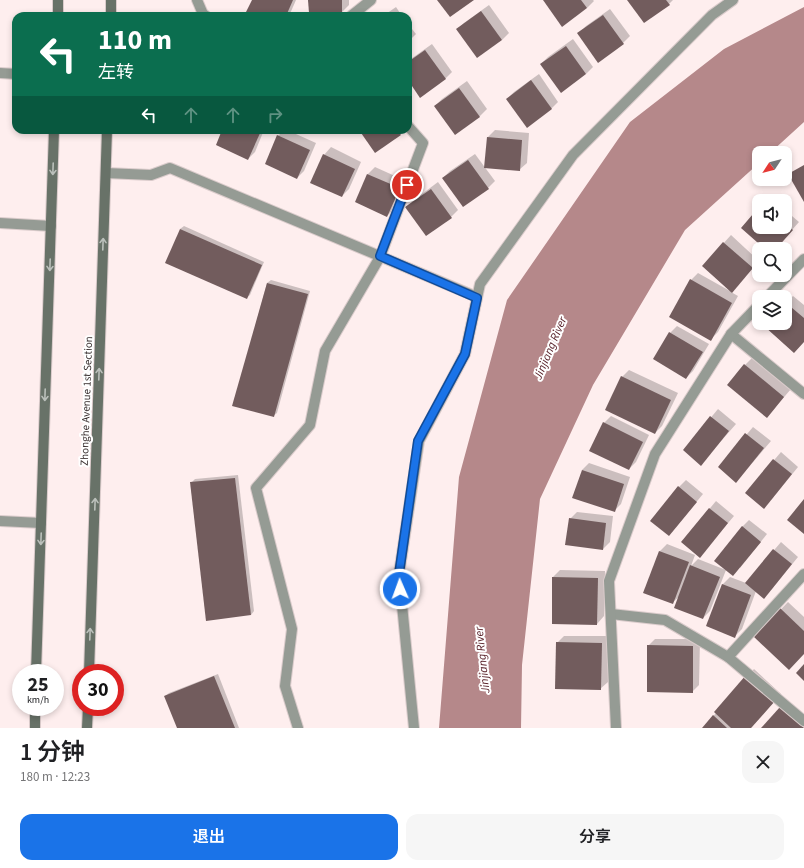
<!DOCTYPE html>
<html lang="zh">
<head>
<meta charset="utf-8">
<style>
	body { margin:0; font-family:"Source Sans 3","Noto Sans SC",sans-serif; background:#f6f6f6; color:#202124; height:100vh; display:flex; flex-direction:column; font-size:15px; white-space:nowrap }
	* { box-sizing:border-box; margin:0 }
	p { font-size:13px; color:#757577 }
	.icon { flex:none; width:22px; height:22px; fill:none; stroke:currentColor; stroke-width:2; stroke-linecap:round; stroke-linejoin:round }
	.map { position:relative; height:728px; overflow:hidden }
	.drawer { display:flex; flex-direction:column; background:#fff; flex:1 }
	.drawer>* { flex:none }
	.guide { position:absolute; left:12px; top:12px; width:400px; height:122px; border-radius:12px; box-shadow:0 2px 6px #0003; background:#0b6e4f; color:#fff; overflow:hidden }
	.needle { width:26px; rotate:234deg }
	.buttons { position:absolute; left:752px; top:146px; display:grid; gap:8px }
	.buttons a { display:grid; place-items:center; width:40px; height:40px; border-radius:8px; background:#fff; box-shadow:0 2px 6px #0003; font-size:20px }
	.speed { position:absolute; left:12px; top:664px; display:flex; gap:8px; font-size:20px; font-weight:700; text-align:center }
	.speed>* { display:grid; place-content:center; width:52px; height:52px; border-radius:50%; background:#fff; box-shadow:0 2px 6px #0003; line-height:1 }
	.speed small { font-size:10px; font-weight:400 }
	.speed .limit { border:6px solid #d22; background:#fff; color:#111 }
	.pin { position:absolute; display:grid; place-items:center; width:34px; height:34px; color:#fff; margin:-17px; border:2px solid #fff; border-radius:50%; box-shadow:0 1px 4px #0007 }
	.me { position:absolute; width:44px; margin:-22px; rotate:358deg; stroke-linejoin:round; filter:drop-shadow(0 0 3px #0008) }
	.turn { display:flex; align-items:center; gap:14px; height:84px; padding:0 20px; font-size:18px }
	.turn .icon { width:52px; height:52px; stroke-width:2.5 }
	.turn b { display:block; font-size:28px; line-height:34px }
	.lanes { display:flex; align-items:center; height:38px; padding:0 20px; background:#0003; justify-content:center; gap:20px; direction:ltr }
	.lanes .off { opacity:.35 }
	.round { display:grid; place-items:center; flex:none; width:42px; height:42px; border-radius:12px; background:#f6f6f6 }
	.summary { display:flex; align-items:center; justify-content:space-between; height:68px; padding:0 20px }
	h1 { font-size:24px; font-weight:600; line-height:30px }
	.button { display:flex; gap:8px; margin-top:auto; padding:8px 20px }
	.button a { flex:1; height:46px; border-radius:12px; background:#1a73e8; color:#fff; font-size:16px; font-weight:600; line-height:46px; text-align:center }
	.button a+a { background:#f6f6f6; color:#202124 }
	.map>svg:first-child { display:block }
	.water { fill:#b5888a }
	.shadow { fill:#0003 }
	.building { fill:#725c5d }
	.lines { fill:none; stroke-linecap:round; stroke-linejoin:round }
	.service-casing { stroke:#dacbcb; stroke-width:12 }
	.minor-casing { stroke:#dacbcb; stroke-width:12 }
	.secondary-casing { stroke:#dacbcb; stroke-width:12 }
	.service { stroke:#959b94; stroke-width:10 }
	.minor { stroke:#959b94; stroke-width:10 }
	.secondary { stroke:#687268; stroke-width:10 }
	.oneway { stroke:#bbc0bb }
	.route-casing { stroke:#114b97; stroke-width:10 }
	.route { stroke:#1a73e8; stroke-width:7 }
	.labels { text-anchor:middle; stroke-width:4; stroke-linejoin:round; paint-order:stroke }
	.street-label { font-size:11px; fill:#382e2e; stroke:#fff }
	.water-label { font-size:12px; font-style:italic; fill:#521921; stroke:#fff }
</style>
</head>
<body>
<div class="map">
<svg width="804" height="728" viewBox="0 0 804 728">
	<rect width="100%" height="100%" fill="#feeeee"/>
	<path class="water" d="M 804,7 L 804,122 L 770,153 L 759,153 L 759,163 L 685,230 L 593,385 L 540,499 L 522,665 L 521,728 L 439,728 L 459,477 L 507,300 L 630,122 L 724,49 Z"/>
	<g class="shadow">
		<path d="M 253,0 L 296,0 L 289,16 L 256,16 Z"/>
		<path d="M 309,0 L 349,0 L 349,5 L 342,12 Z"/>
		<path d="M 544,0 L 593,0 L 594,1 L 587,8 Z"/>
		<path d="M 629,0 L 673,0 L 669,4 Z"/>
		<path d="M 489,5 L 509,33 L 502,40 L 457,30 L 464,23 Z"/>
		<path d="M 396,7 L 402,16 L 383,16 Z"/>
		<path d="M 610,9 L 630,36 L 623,43 L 579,33 L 586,26 Z"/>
		<path d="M 408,24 L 416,34 L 408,42 Z"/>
		<path d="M 573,39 L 593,67 L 586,74 L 541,64 L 548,57 Z"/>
		<path d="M 432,44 L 452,72 L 445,79 L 408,79 L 408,61 Z"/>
		<path d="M 539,74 L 558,102 L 551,109 L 507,99 L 514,92 Z"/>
		<path d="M 467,81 L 487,109 L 480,116 L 455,134 L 435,106 L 442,99 Z"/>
		<path d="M 190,130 L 199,130 L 196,133 Z"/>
		<path d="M 223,130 L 264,130 L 255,152 L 248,159 L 217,145 Z"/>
		<path d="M 284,130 L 287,130 L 316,143 L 304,171 L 297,178 L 278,136 Z"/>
		<path d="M 360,130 L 404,130 L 400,134 Z"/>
		<path d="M 495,130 L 529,133 L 527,163 L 519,170 L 488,137 Z"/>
		<path d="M 331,147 L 361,162 L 349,189 L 342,196 L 324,155 Z"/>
		<path d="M 475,154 L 495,181 L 488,188 L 443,178 L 450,171 Z"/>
		<path d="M 375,167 L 406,181 L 394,209 L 387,216 L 356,202 L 368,174 Z"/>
		<path d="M 438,182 L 458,210 L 451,217 L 407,207 L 414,200 Z"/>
		<path d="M 770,197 L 774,201 L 766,201 Z"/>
		<path d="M 759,209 L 759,227 L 785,227 L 785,210 L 799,222 L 775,249 L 766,249 L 742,228 Z"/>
		<path d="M 184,226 L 264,262 L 250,295 L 246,298 L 180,229 Z"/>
		<path d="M 731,235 L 759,261 L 731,292 L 738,296 L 718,332 L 711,339 L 691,280 L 698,273 L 730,291 L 703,266 Z"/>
		<path d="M 271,280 L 310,291 L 277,413 L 273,416 L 234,405 L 267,283 Z"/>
		<path d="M 793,296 L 804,305 L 804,341 L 768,323 L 785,323 L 785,304 Z"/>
		<path d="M 677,326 L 709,344 L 693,371 L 686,378 L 655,359 L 670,333 Z"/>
		<path d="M 752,358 L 791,389 L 767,417 L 745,365 Z"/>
		<path d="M 629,370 L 678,393 L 662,426 L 655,433 L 622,377 Z"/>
		<path d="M 718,409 L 736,424 L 701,464 L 684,450 Z"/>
		<path d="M 611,416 L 649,435 L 636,462 L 629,469 L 604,423 Z"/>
		<path d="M 753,427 L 771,441 L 736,482 L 719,467 Z"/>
		<path d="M 781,452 L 798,467 L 771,500 L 746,493 Z"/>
		<path d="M 589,463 L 630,477 L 621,504 L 614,511 L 582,470 Z"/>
		<path d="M 238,475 L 254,611 L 251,615 L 191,483 L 195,479 Z"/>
		<path d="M 686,480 L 703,494 L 669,535 L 679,487 Z"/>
		<path d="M 716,501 L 734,516 L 706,549 L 682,542 Z"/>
		<path d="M 577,512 L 613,516 L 610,542 L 603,549 L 570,519 Z"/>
		<path d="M 749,520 L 767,534 L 740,568 L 742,527 Z"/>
		<path d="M 781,542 L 798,557 L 771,590 L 756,591 L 742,629 L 735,636 L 707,626 L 723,584 L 730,577 L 746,583 Z"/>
		<path d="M 667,544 L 695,555 L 691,566 L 698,559 L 726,570 L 710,611 L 703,618 L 680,596 L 672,603 L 644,592 L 660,551 Z"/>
		<path d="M 560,570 L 605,571 L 604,616 L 597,624 L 553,623 L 553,577 Z"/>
		<path d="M 788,602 L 804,617 L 804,653 L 755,636 Z"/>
		<path d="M 564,636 L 608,636 L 608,682 L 600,689 L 557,643 Z"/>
		<path d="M 655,639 L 700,639 L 699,685 L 692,692 L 648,646 Z"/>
		<path d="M 754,669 L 781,694 L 751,728 L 703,728 Z"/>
		<path d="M 218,674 L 239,728 L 178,728 L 165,696 L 169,693 Z"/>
	</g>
	<g class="building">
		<path d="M 252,0 L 293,0 L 286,16 L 254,16 L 246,12 Z"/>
		<path d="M 308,0 L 342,0 L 342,13 L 309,13 Z"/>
		<path d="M 437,0 L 474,0 L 450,17 Z"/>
		<path d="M 543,0 L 581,0 L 587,8 L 562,27 Z"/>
		<path d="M 627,0 L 666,0 L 670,5 L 644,23 Z"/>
		<path d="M 481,11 L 502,40 L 477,58 L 456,29 Z"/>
		<path d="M 603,15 L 624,44 L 598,63 L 577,33 Z"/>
		<path d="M 566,46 L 586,74 L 561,93 L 540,64 Z"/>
		<path d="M 425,50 L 446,79 L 420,98 L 408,80 L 408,62 Z"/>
		<path d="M 531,80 L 552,109 L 527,128 L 506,99 Z"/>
		<path d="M 459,88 L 480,117 L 455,135 L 434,106 Z"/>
		<path d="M 222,130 L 261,131 L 248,160 L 216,145 Z"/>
		<path d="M 359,130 L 397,130 L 401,135 L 375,153 Z"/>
		<path d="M 277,135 L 310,150 L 297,179 L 265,164 Z"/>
		<path d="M 487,137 L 522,140 L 520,171 L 484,168 Z"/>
		<path d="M 323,154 L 355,169 L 342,197 L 310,183 Z"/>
		<path d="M 468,160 L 489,189 L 463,207 L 442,178 Z"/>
		<path d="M 804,165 L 804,202 L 788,174 Z"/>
		<path d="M 367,174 L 400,188 L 387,217 L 355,202 Z"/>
		<path d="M 431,189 L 452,218 L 426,236 L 405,207 Z"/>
		<path d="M 759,207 L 759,227 L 785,227 L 785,223 L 793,230 L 776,249 L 765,249 L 741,228 Z"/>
		<path d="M 180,229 L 262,265 L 247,299 L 165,263 Z"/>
		<path d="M 723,242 L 753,268 L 732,293 L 702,266 Z"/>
		<path d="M 690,279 L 732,303 L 711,341 L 669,317 Z"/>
		<path d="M 267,283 L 308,294 L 274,417 L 232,406 Z"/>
		<path d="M 785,302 L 804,318 L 804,342 L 794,353 L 764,326 L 767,323 L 785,323 Z"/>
		<path d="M 669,332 L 703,352 L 686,379 L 653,359 Z"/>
		<path d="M 744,364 L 784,397 L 767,418 L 727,385 Z"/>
		<path d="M 621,376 L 671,400 L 655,434 L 605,410 Z"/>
		<path d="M 710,416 L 729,431 L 701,466 L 683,450 Z"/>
		<path d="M 603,422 L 643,442 L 629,470 L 589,451 Z"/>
		<path d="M 745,433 L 764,448 L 736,483 L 718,467 Z"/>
		<path d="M 773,459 L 792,474 L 764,509 L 745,493 Z"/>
		<path d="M 582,470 L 624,484 L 615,512 L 572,498 Z"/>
		<path d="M 235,478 L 251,615 L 206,621 L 190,482 Z"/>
		<path d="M 678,486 L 697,502 L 669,536 L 650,521 Z"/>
		<path d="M 804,499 L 804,534 L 787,520 Z"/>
		<path d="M 709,508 L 728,523 L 700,558 L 681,542 Z"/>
		<path d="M 569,518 L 606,523 L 603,550 L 565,545 Z"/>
		<path d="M 742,526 L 761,542 L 733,576 L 714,561 Z"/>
		<path d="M 773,549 L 792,564 L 764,599 L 745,583 Z"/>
		<path d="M 659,551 L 689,562 L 673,604 L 643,593 Z"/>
		<path d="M 690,565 L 720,577 L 703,619 L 674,608 Z"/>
		<path d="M 552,577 L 598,578 L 597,625 L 552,624 Z"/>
		<path d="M 722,584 L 751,595 L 735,638 L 706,626 Z"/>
		<path d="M 780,608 L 804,631 L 804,654 L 789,670 L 753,636 Z"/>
		<path d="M 556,642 L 602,643 L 601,690 L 555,689 Z"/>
		<path d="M 647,645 L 693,646 L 693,693 L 647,692 Z"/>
		<path d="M 804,664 L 804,681 L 796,673 Z"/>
		<path d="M 746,675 L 775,701 L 751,728 L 731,728 L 714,712 Z"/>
		<path d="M 214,676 L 235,728 L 177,728 L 164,696 Z"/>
		<path d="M 780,707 L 804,728 L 761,728 Z"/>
		<path d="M 713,715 L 727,728 L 702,728 Z"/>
	</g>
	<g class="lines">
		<g class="service-casing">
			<path id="service" d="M 0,73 L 16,74"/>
		</g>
		<g class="minor-casing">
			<g id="minor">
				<path d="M 197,0 L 203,14 L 206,16"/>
				<path d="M 351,16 L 371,0"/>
				<path d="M 106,173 L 151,175 L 170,168 L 477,297"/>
				<path d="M 0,223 L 51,226"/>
				<path d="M 767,297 L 804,259"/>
				<path d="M 731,334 L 804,394"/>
				<path d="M 0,521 L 41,523"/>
				<path d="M 611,614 L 665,620 L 728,657 L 804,574"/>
				<path d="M 728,657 L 804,721"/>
				<path d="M 298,728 L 285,686 L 292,629 L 256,488 L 310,425 L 325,351 L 380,257 L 423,143 L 408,126"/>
				<path d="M 414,728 L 399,574 L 419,441 L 465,354 L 480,284 L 573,155 L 712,15 L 733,0"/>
				<path d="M 616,728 L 609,581 L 655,454 L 731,334 L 759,305"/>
			</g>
		</g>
		<g class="secondary-casing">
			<g id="secondary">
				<path d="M 58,16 L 58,0"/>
				<path d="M 111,16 L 111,0"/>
				<path d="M 36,673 L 54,130"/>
				<path d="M 89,673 L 107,130"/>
				<path d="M 35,728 L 35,707"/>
				<path d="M 87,728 L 88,707"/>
			</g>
		</g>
		<use href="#service" class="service"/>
		<use href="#minor" class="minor"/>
		<use href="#secondary" class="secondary"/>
	</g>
	<defs><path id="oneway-shaft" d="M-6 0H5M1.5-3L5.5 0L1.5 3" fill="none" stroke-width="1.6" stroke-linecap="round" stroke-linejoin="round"/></defs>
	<g class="oneway">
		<use href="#oneway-shaft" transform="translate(53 169) rotate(92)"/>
		<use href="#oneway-shaft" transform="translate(103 244) rotate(-88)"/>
		<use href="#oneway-shaft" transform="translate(50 265) rotate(92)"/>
		<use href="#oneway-shaft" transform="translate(99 374) rotate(-88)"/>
		<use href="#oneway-shaft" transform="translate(45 395) rotate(92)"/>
		<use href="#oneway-shaft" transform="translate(95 504) rotate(-88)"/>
		<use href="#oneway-shaft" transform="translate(41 539) rotate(92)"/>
		<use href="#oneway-shaft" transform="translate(90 634) rotate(-88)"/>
	</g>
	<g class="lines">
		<g class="route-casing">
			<path id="route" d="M 400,589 L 399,574 L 418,441 L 465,354 L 477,298 L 380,256 L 407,185"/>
		</g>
		<use href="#route" class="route"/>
	</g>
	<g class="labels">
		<g class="street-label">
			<text transform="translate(86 401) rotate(-88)" y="4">Zhonghe Avenue 1st Section</text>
		</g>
		<g class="water-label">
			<text transform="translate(550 348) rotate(-67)" y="4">Jinjiang River</text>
			<text transform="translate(482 660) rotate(-96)" y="4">Jinjiang River</text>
		</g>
	</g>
</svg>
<div class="buttons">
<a><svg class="needle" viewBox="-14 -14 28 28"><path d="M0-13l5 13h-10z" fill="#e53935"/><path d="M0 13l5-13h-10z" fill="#757577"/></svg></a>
<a><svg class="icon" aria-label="sound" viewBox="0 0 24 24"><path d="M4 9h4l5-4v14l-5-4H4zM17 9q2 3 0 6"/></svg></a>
<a><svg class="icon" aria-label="search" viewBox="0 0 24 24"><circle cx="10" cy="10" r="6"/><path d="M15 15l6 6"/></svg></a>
<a><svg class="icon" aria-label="layers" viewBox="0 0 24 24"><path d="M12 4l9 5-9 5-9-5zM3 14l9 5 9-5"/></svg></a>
</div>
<div class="speed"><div>25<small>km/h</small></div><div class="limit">30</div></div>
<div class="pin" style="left:407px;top:185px;background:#d93025"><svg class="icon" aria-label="arrive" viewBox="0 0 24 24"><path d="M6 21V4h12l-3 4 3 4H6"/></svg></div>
<svg class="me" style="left:400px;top:589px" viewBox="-20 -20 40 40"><circle r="17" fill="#1a73e8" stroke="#fff" stroke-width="3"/><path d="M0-11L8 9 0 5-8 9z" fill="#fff"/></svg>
<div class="guide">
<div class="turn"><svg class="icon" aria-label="left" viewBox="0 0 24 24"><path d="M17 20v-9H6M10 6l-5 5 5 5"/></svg><div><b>110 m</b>左转</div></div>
<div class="lanes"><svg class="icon" aria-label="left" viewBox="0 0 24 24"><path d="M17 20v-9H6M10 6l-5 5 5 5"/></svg><svg class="icon off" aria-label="ahead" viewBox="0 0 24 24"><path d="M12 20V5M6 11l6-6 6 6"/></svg><svg class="icon off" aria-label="ahead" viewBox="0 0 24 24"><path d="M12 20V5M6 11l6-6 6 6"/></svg><svg class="icon off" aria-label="right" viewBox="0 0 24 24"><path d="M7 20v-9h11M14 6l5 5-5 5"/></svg></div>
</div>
</div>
<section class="drawer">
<div class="summary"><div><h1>1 分钟</h1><p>180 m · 12:23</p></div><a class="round"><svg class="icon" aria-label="close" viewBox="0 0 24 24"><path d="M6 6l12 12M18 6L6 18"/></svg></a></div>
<div class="button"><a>退出</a><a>分享</a></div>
</section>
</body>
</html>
